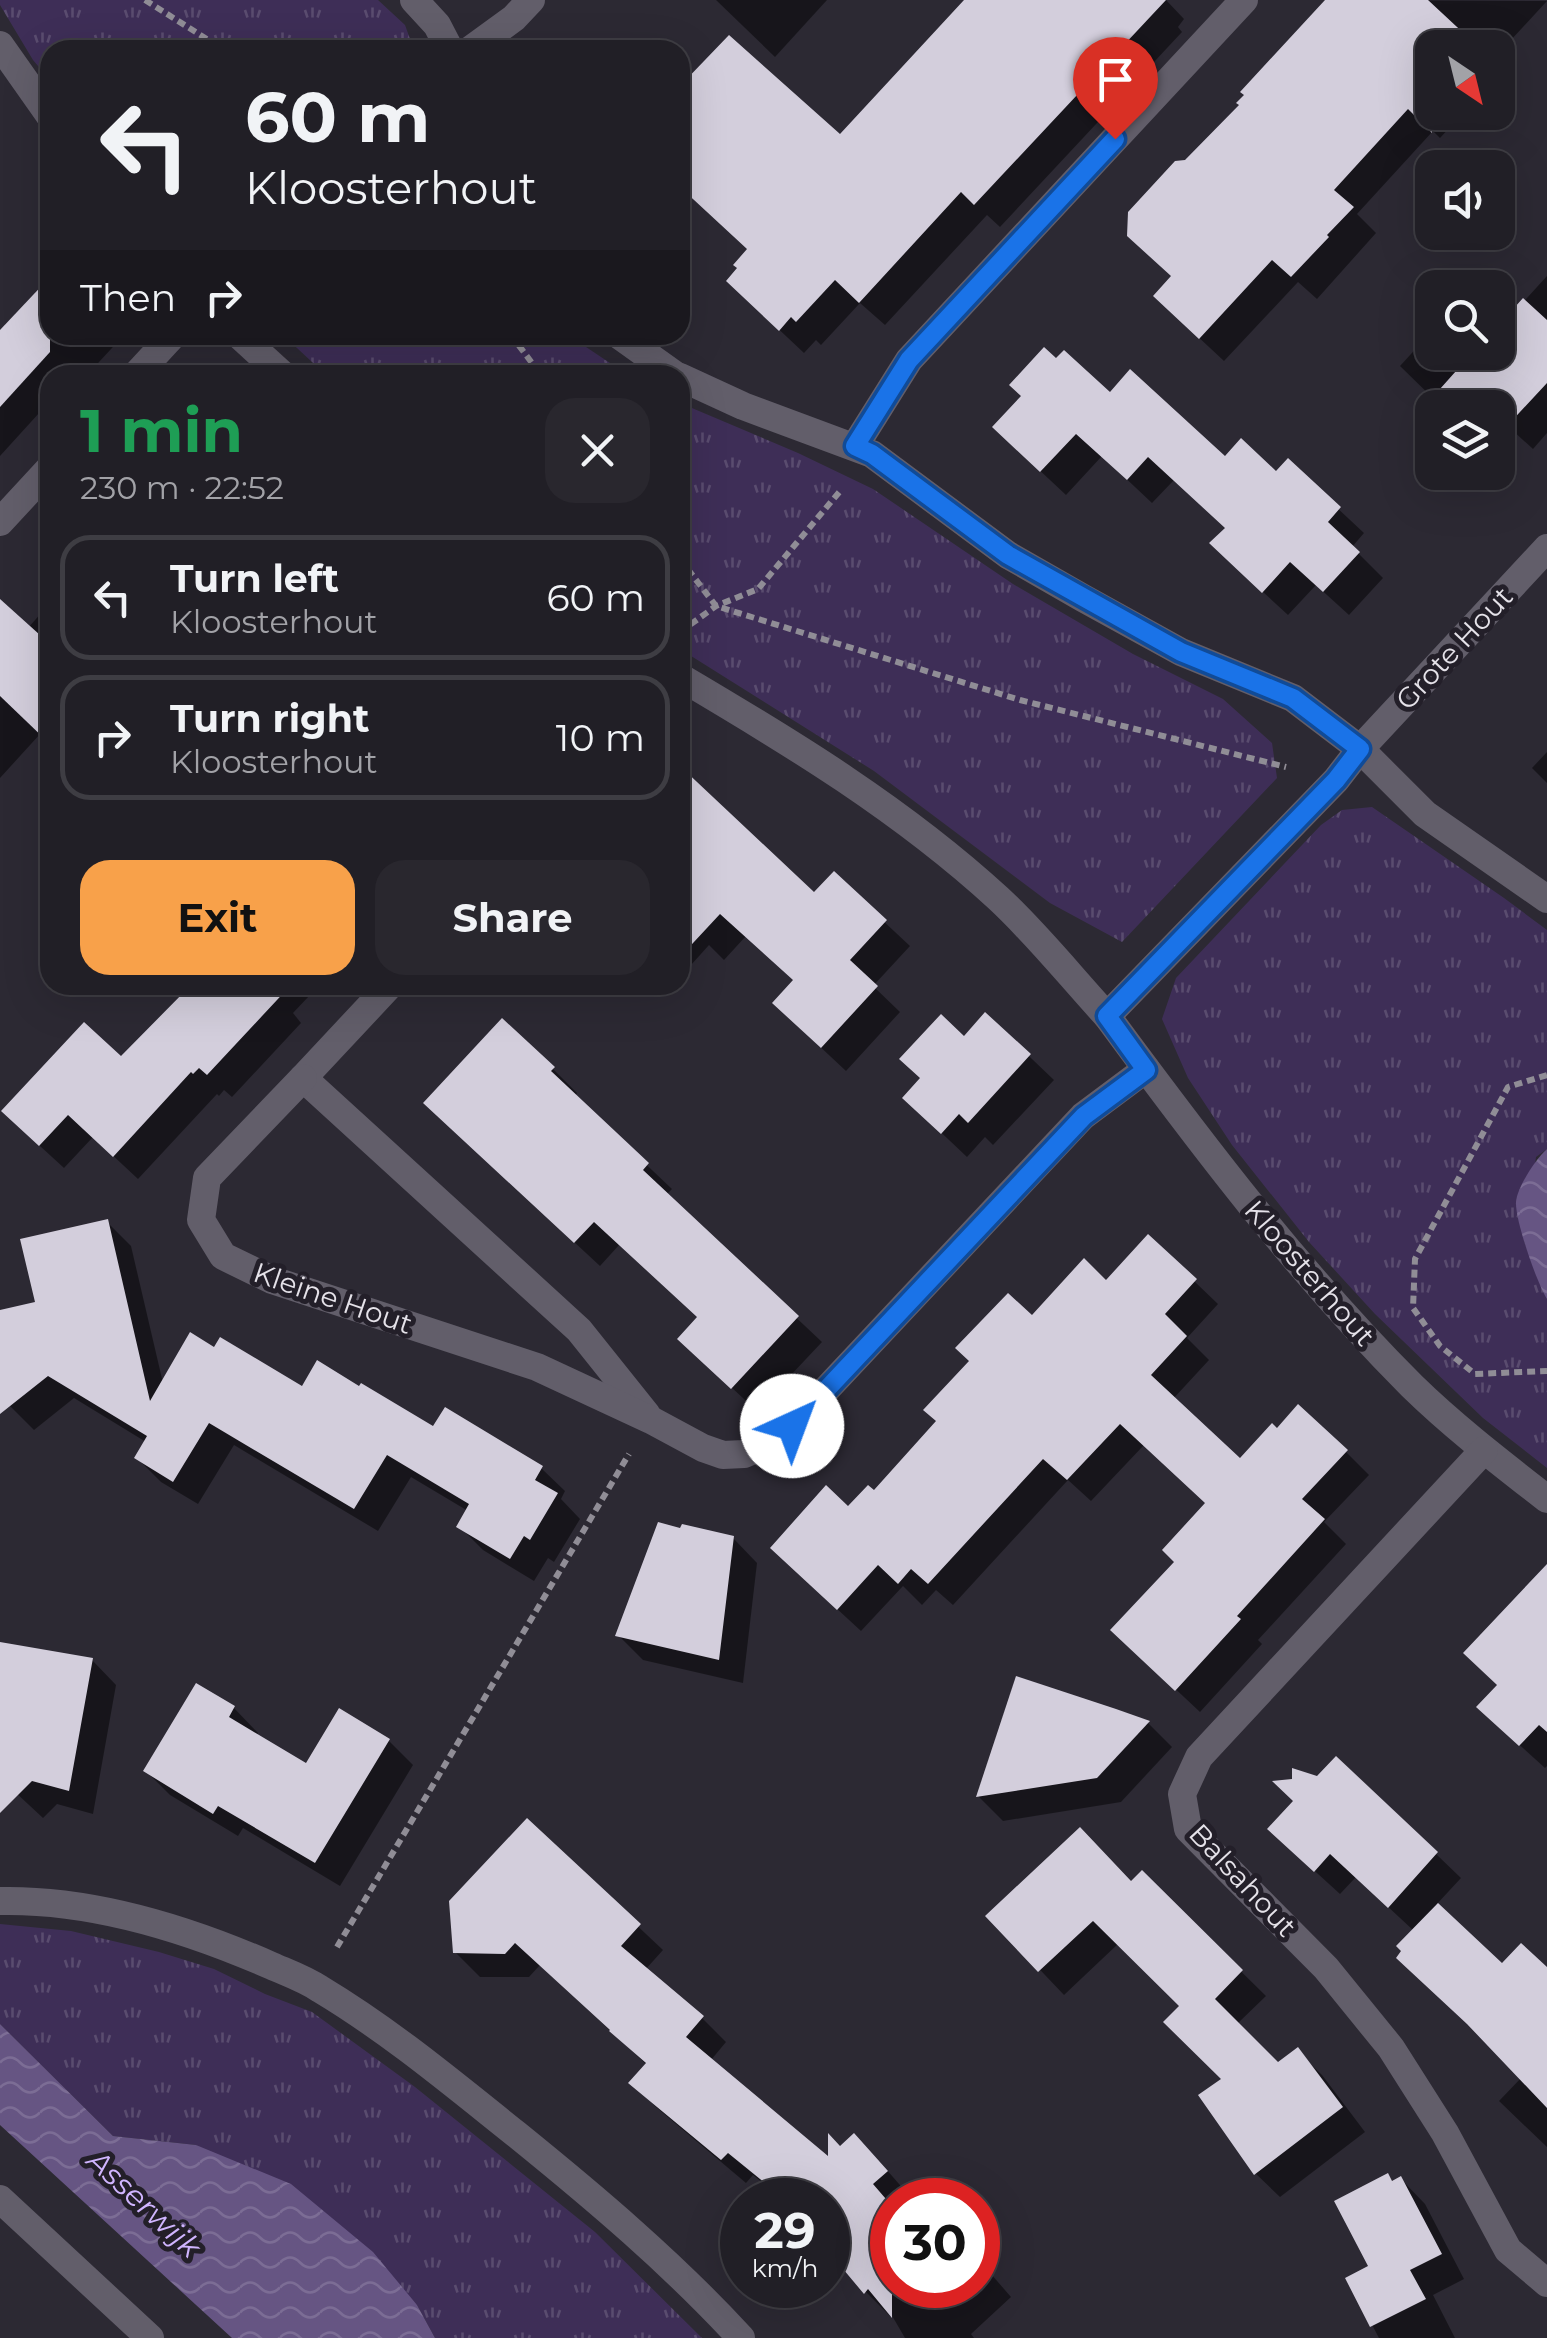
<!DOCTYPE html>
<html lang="en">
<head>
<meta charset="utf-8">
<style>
	body { margin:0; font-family:Montserrat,sans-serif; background:#29272e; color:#f1f3f6; height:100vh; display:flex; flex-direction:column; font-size:38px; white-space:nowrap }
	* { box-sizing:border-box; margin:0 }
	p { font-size:32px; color:#a2a2a7 }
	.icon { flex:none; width:55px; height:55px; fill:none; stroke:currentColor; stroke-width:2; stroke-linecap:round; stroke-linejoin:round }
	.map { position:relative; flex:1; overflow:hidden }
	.sheet { position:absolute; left:40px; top:365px; width:650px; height:630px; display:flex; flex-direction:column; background:#211f26; border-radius:30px; box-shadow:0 10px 40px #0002,0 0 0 2px #3e3d43 }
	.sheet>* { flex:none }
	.top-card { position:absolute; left:40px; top:40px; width:650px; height:305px; border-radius:30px; box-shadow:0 10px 40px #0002,0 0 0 2px #3e3d43; background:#211f26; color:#f1f3f6; overflow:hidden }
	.needle { width:65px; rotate:145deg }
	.controls { position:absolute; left:1415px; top:30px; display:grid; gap:20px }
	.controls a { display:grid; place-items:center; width:100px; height:100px; border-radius:20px; background:#211f26; box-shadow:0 10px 40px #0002,0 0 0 2px #3e3d43; font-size:50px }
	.speed { position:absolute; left:720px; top:2178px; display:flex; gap:20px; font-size:50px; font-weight:700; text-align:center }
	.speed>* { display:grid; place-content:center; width:130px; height:130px; border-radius:50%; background:#211f26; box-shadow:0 10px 40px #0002,0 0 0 2px #3e3d43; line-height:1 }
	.speed small { font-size:25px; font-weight:400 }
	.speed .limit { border:15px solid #d22; background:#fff; color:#111 }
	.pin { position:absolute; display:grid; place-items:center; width:85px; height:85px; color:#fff; margin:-102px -42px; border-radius:50% 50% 50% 0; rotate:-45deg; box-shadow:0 0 10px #0007 }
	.pin .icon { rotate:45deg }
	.me { position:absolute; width:110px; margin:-55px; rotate:43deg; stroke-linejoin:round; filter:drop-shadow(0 0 8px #0008) }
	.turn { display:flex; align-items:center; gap:35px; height:210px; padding:0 40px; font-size:45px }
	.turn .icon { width:130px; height:130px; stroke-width:2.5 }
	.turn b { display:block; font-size:70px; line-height:85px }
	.then { display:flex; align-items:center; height:95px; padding:0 40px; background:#0003; gap:20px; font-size:38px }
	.round { display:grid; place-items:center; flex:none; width:105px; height:105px; border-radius:30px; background:#29272e }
	.summary { display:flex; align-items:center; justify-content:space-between; height:170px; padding:0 40px }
	h1 { font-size:60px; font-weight:700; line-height:75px; color:#1e9e55 }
	.cta { display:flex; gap:20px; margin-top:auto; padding:20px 40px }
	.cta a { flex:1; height:115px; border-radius:30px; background:#f8a14a; color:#111; font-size:40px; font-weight:700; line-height:115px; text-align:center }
	.cta a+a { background:#29272e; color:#f1f3f6 }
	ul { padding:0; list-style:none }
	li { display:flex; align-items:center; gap:30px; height:125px; margin:0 20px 15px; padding:0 20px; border:5px solid #3e3d43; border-radius:30px }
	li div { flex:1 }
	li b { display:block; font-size:38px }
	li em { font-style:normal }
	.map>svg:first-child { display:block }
	.grass { fill:url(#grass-tufts) }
	.water { fill:url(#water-waves) }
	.shadow { fill:#0007 }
	.building { fill:#d3cedc }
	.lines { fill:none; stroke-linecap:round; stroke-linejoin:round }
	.path { stroke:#908d96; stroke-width:6; stroke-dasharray:8 5; stroke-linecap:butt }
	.minor { stroke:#625e6a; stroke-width:28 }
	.route-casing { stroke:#114b97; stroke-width:25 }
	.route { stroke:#1a73e8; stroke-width:18 }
	.labels { text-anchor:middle; stroke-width:10; stroke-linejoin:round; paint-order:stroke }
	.street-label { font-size:28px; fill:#e5e2e9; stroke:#231f29 }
	.water-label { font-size:30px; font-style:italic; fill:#d0b5ff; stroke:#231f29 }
</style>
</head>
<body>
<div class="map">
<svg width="1547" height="2338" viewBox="0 0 1547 2338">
	<defs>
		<pattern id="grass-tufts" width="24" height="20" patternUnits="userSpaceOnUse" patternTransform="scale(2.5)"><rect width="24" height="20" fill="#3e2e57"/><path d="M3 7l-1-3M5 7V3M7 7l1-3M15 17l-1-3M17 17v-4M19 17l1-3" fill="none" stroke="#5a4c6f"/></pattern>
		<pattern id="water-waves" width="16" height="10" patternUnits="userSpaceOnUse" patternTransform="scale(2.5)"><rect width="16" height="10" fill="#665583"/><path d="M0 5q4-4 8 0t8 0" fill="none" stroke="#7c6d95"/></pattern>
	</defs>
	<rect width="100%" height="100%" fill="#2c2933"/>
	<g class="grass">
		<path d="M 0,0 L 378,0 L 405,25 L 414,50 L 50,50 L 50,80 L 33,60 L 0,5 Z"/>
		<path d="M 283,335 L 568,335 L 628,375 L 326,375 Z"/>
		<path d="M 680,403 L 798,453 L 873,489 L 1013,584 L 1133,654 L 1223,699 L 1272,743 L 1277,778 L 1122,942 L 1050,903 L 874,771 L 680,649 Z"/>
		<path d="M 1372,807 L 1504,898 L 1547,930 L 1547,1149 L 1536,1157 L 1524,1241 L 1547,1299 L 1547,1468 L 1483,1418 L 1375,1314 L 1309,1242 L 1232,1145 L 1188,1078 L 1162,1019 L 1176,978 L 1321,825 L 1342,810 Z"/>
		<path d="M 0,1924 L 71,1931 L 159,1952 L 214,1969 L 265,1994 L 312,2012 L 415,2087 L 595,2232 L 702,2338 L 435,2338 L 417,2305 L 196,2145 L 113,2136 L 0,2024 Z"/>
	</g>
	<g class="water">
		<path d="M 1547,1149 L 1547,1299 C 1537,1283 1515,1221 1516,1202 C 1517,1188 1536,1158 1547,1149 Z"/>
		<path d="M 0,2024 L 113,2136 L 196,2145 L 291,2184 L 373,2252 L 417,2305 L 435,2338 L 232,2338 L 0,2125 Z"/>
	</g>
	<g class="shadow">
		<path d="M 716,0 L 827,0 L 775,57 Z"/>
		<path d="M 968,0 L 1166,0 L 1184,19 L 1178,27 L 1182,32 L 1000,227 L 987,215 L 885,325 L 860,303 L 821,345 L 816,340 L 804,353 L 753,305 L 750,250 L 684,190 L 680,195 L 680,90 L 840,137 Z"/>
		<path d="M 1329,0 L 1547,1 L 1498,54 L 1498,48 L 1432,48 L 1432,112 L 1464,112 L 1440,138 L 1433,131 L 1357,214 L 1376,233 L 1317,299 L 1298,282 L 1224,361 L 1180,320 L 1174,277 L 1186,162 L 1242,105 Z"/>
		<path d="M 1547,276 L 1547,433 L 1533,449 L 1500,419 L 1498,421 L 1498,408 L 1443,408 L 1400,366 L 1432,331 L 1432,352 L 1470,352 L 1474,356 L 1498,352 L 1498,330 Z"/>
		<path d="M 50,280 L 50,335 L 124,335 L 87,375 L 50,375 L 50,401 L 0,456 L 0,333 Z"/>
		<path d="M 1110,396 L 1225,460 L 1277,475 L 1288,462 L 1364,533 L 1352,547 L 1383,578 L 1349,615 L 1316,585 L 1288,615 L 1237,568 L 1227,529 L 1174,480 L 1152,503 L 1102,456 L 1066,495 L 1019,451 Z"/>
		<path d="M 50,603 L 50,742 L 41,733 L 0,778 L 0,622 L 28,628 Z"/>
		<path d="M 1547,752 L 1547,783 L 1532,768 Z"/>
		<path d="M 680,804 L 815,896 L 834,875 L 910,946 L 873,986 L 900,1012 L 846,1071 L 799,1027 L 795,981 L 746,936 L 724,960 L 709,945 L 691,965 L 680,954 Z"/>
		<path d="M 195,985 L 300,985 L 310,995 L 293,1013 L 301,1023 L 232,1097 L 224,1090 L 219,1096 L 217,1094 L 138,1179 L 93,1137 L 64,1168 L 28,1135 L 121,1060 Z"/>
		<path d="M 986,1015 L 1054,1080 L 993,1145 L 985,1137 L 967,1157 L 930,1122 L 964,1039 Z"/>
		<path d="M 502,1022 L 553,1069 L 577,1093 L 575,1097 L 672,1189 L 666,1195 L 822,1342 L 757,1411 L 705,1363 L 700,1318 L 620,1244 L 600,1266 L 451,1128 Z"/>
		<path d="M 107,1222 L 131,1246 L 163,1383 L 215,1350 L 303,1389 L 434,1430 L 541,1468 L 565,1491 L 561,1499 L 580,1519 L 554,1562 L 548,1558 L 534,1581 L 483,1550 L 459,1526 L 468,1511 L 411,1477 L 378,1531 L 234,1445 L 198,1504 L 161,1482 L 137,1458 L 146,1442 L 74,1398 L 34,1430 L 10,1406 L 0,1361 L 0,1313 L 38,1304 Z"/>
		<path d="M 1148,1237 L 1218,1304 L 1187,1338 L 1209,1360 L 1173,1399 L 1240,1461 L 1346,1452 L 1369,1475 L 1324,1522 L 1346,1544 L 1258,1640 L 1262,1644 L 1200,1712 L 1137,1653 L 1208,1504 L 1144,1445 L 1091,1501 L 1068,1480 L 953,1605 L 936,1590 L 922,1605 L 903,1586 L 861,1631 L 796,1571 L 848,1510 L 874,1493 L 1032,1319 L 1106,1283 Z"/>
		<path d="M 733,1538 L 757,1563 L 743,1683 L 643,1660 L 618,1635 Z"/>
		<path d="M 1547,1603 L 1547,1766 L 1545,1768 L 1504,1731 Z"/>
		<path d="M 0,1644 L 92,1660 L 116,1685 L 93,1814 L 57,1804 L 43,1818 L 0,1778 Z"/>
		<path d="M 1018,1679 L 1148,1723 L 1172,1747 L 1121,1802 L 1003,1821 L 979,1797 Z"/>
		<path d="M 234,1708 L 258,1733 L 256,1736 L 307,1767 L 389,1741 L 413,1765 L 340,1886 L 243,1828 L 238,1836 L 170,1795 L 146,1771 Z"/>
		<path d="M 527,1822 L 663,1950 L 645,1970 L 702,2018 L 726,2042 L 711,2060 L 828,2160 L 879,2161 L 913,2200 L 892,2200 L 892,2285 L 978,2285 L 978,2259 L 1011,2297 L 971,2334 L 974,2338 L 905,2338 L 891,2314 L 890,2316 L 866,2292 L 828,2249 L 828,2200 L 784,2200 L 753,2175 L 746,2183 L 656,2107 L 632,2083 L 647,2065 L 540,1965 L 529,1977 L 480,1977 L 455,1952 Z"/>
		<path d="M 1295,1853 L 1436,1854 L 1461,1878 L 1436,1905 L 1502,1967 L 1547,1970 L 1547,2147 L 1499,2101 L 1522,2077 L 1414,1931 L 1356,1877 L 1340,1894 Z"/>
		<path d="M 1142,1874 L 1266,1996 L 1237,2024 L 1278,2065 L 1297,2051 L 1322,2075 L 1365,2132 L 1280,2197 L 1255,2173 L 1224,2079 L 1182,2006 L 1119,1943 L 1064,1995 L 989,1916 L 1131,1884 Z"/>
		<path d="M 1401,2179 L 1425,2204 L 1464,2279 L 1433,2295 L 1455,2338 L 1379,2338 L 1348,2279 L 1372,2267 L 1394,2183 Z"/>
	</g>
	<g class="building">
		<path d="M 964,0 L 1166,0 L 974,205 L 961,192 L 859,303 L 835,280 L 796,322 L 791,317 L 779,331 L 726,281 L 737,268 L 733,265 L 747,249 L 680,187 L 680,86 L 729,35 L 840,134 Z"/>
		<path d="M 1325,0 L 1428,0 L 1471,40 L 1464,48 L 1432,48 L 1432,133 L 1408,109 L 1334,190 L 1354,207 L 1327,235 L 1329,237 L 1291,277 L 1272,260 L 1199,339 L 1153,296 L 1171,276 L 1127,236 L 1128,212 L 1175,161 L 1185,160 L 1239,105 L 1236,103 L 1244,95 L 1240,92 Z"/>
		<path d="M 50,277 L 50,352 L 0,407 L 0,330 Z"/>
		<path d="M 1523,298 L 1547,320 L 1547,383 L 1507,426 L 1498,418 L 1498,408 L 1423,408 L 1473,352 L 1498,352 L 1498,326 Z"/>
		<path d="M 1044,347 L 1056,358 L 1064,350 L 1110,392 L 1130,369 L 1225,456 L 1241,438 L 1276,471 L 1288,458 L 1341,507 L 1328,522 L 1360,552 L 1323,592 L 1290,562 L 1262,593 L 1209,543 L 1225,528 L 1148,457 L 1127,480 L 1076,434 L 1040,472 L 992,427 L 1021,396 L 1009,385 Z"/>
		<path d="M 0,599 L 50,644 L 50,744 L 0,696 Z"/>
		<path d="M 680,766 L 814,892 L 834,871 L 887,920 L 850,960 L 878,986 L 821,1048 L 772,1003 L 793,980 L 720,914 L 680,957 Z"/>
		<path d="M 191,985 L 291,985 L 207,1075 L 199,1068 L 193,1074 L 191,1072 L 113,1157 L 68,1115 L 39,1146 L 1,1111 L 84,1022 L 121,1056 Z"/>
		<path d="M 985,1012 L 1031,1054 L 968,1123 L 959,1114 L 941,1134 L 902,1098 L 920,1078 L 899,1059 L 941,1014 L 964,1036 Z"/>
		<path d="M 502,1018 L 555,1067 L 551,1071 L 649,1163 L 643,1170 L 799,1316 L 731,1389 L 677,1339 L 697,1317 L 594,1222 L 574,1243 L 423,1103 Z"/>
		<path d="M 108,1219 L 150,1401 L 190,1332 L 214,1347 L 220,1337 L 302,1386 L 317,1360 L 359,1386 L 361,1383 L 433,1426 L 445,1407 L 543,1466 L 535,1480 L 558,1493 L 530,1540 L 524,1536 L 510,1559 L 456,1527 L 469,1504 L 387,1455 L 354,1509 L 209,1423 L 173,1482 L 134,1458 L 147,1436 L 48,1376 L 0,1414 L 0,1310 L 35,1302 L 20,1239 Z"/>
		<path d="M 1148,1234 L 1197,1279 L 1165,1314 L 1187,1336 L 1151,1375 L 1240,1458 L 1272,1423 L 1277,1428 L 1298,1404 L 1348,1450 L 1302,1499 L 1325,1519 L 1237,1616 L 1241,1619 L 1175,1691 L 1110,1630 L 1174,1562 L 1162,1550 L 1205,1503 L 1120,1424 L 1067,1480 L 1043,1459 L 928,1584 L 911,1569 L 898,1584 L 878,1565 L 837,1610 L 770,1548 L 826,1485 L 848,1506 L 868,1485 L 874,1490 L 936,1421 L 923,1410 L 969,1361 L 955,1348 L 1008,1293 L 1032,1315 L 1084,1258 L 1106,1280 Z"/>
		<path d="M 658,1522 L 680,1528 L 682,1524 L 734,1536 L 719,1660 L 615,1636 Z"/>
		<path d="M 1547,1564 L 1547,1732 L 1539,1725 L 1519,1746 L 1476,1707 L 1497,1685 L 1463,1653 Z"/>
		<path d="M 0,1642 L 93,1658 L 69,1791 L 32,1781 L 0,1813 Z"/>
		<path d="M 1016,1676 L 1116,1709 L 1150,1721 L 1097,1778 L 976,1797 Z"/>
		<path d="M 196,1683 L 235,1706 L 229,1717 L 306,1763 L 339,1708 L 390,1739 L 315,1863 L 218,1806 L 213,1814 L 143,1771 Z"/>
		<path d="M 1336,1756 L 1438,1852 L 1388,1908 L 1330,1854 L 1314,1872 L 1267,1829 L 1293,1801 L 1272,1781 L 1292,1779 L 1292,1768 L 1317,1776 Z"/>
		<path d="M 527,1818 L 641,1924 L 621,1946 L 704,2016 L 686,2037 L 828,2156 L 828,2133 L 840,2146 L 854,2133 L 888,2171 L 873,2184 L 892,2206 L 892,2318 L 868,2289 L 864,2294 L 828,2251 L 828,2200 L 779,2200 L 780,2199 L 770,2187 L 728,2153 L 721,2160 L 628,2083 L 646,2063 L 609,2031 L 610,2030 L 515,1943 L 505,1954 L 453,1953 L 449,1901 Z"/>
		<path d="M 1080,1827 L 1131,1881 L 1142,1870 L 1243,1970 L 1215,1999 L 1278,2062 L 1298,2047 L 1343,2107 L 1254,2175 L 1198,2095 L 1221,2079 L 1163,2022 L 1179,2006 L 1093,1921 L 1038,1972 L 985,1916 Z"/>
		<path d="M 1438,1903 L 1502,1963 L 1521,1943 L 1547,1967 L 1547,2108 L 1467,2024 L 1396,1958 L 1401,1951 L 1396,1946 Z"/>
		<path d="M 1388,2173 L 1392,2181 L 1401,2176 L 1442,2254 L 1410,2270 L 1426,2299 L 1370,2327 L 1345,2278 L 1368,2266 L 1334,2201 Z"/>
	</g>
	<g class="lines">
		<g class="path">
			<path d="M 145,0 L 224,50"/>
			<path d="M 511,335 L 541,375"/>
			<path d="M 680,559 L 716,606 L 1020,700 L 1286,767"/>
			<path d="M 680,632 L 716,606 L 758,589 L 841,490"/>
			<path d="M 1547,1075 L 1508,1087 L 1415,1259 L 1413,1308 L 1440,1346 L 1475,1374 L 1547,1371"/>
			<path d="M 337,1947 L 629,1454"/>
		</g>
		<g class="minor">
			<path d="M 414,0 L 437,25 L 450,50"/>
			<path d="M 0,45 L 50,116"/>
			<path d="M 470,50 L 514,18 L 531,0"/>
			<path d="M 239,335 L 283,375"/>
			<path d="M 619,335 L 675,375"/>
			<path d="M 136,375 L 173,335"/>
			<path d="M 680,377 L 743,406 L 872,454 L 1008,555 L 1083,598 L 1181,652 L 1293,698 L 1360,749 L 1425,814 L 1547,899"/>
			<path d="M 855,446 L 909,360 L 1244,0"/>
			<path d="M 0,522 L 50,468"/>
			<path d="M 1547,548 L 1360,749 L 1336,780 L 1107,1016 C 1202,1145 1298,1272 1412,1386 C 1454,1427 1501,1463 1547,1499"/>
			<path d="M 680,677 C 792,743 902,810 998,898 C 1037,934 1071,977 1107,1016"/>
			<path d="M 390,985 L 303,1078 L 579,1330 L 647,1415"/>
			<path d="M 303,1078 L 207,1178 L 201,1220 L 223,1256 L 272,1280 L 537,1367 L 651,1420 L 703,1448 L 723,1455 L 744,1454 L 770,1443 L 792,1426 L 1083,1116 L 1146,1069"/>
			<path d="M 1484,1450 L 1199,1757 L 1182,1794 L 1188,1829 L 1326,1968 L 1391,2048 L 1445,2133 L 1508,2250 L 1547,2283"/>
			<path d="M 0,1901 C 93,1899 188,1929 272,1966 C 288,1973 305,1979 320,1989 C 390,2031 452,2083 516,2134 C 595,2198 672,2263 741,2338"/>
			<path d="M 0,2199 L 150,2338"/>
		</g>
	</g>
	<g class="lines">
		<g class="route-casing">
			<path id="route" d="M 792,1426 L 1084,1116 L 1146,1070 L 1107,1016 L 1336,780 L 1360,749 L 1293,698 L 1181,652 L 1008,555 L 872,454 L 855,446 L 909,360 L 1115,139"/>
		</g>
		<use href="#route" class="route"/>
	</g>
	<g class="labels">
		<g class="street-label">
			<text transform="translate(1454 648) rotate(-47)" y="10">Grote Hout</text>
			<text transform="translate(1310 1273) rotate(49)" y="10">Kloosterhout</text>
			<text transform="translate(333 1298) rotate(19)" y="10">Kleine Hout</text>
			<text transform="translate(1243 1880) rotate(47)" y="10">Balsahout</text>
		</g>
		<g class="water-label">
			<text transform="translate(144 2204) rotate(43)" y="10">Asserwijk</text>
		</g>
	</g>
</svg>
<div class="controls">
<a><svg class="needle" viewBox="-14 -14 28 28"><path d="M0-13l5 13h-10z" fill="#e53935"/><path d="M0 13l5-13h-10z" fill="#a2a2a7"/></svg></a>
<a><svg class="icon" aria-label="sound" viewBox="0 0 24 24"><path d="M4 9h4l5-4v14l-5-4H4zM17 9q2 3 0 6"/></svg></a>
<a><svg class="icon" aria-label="search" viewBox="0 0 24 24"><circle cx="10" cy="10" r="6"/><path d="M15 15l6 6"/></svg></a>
<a><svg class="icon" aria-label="layers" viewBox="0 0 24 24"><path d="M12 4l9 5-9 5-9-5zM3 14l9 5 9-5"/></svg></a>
</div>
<div class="speed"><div>29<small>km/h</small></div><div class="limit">30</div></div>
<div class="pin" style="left:1115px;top:139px;background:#d93025"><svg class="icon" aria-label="arrive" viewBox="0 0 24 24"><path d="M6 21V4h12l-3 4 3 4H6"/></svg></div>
<svg class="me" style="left:792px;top:1426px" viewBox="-20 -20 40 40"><circle r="19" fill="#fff"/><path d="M0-13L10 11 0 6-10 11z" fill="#1a73e8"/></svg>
<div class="top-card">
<div class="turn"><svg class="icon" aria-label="left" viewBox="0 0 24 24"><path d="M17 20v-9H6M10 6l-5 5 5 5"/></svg><div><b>60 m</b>Kloosterhout</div></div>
<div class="then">Then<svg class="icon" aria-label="right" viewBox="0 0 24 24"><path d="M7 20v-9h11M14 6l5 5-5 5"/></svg></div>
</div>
<section class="sheet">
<div class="summary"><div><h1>1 min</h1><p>230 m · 22:52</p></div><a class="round"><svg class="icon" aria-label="close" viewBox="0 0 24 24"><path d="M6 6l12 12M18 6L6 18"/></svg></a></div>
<ul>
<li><svg class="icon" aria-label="left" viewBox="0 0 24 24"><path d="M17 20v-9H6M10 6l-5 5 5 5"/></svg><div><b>Turn left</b><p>Kloosterhout</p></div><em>60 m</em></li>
<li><svg class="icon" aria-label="right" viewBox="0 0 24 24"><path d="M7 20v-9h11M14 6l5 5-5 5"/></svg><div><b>Turn right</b><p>Kloosterhout</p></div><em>10 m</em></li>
</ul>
<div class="cta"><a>Exit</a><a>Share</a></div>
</section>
</div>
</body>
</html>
